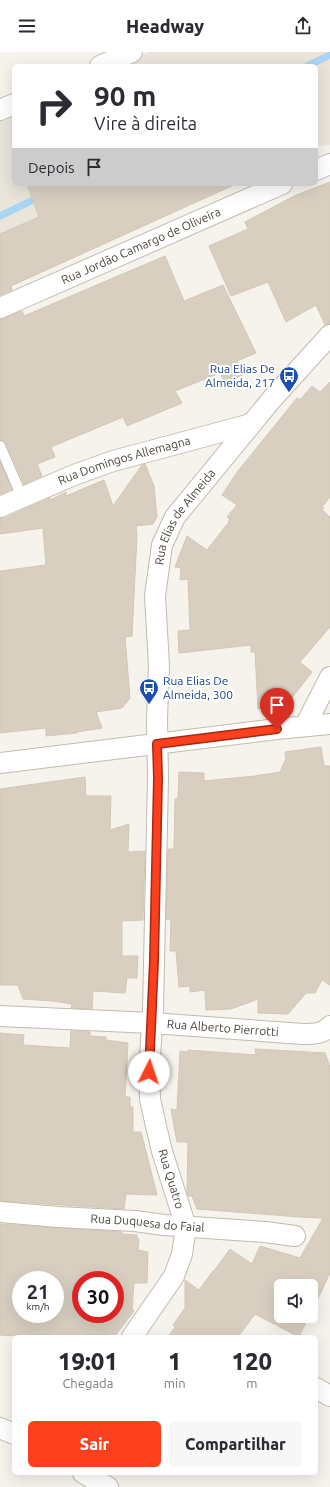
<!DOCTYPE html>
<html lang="pt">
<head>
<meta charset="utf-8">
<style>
	body { margin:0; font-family:Ubuntu,sans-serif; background:#f7f7f7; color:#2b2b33; height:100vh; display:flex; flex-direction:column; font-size:15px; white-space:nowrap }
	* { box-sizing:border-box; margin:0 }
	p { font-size:13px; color:#7c7c81 }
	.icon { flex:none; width:22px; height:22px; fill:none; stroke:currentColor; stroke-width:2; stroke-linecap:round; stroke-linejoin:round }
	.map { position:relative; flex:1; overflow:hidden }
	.sheet { position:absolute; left:12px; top:1283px; width:306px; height:140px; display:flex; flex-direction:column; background:#fff; border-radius:6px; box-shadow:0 4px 16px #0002 }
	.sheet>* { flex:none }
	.hud { position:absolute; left:12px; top:12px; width:306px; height:122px; border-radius:6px; box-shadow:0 4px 16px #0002; background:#fff; color:#2b2b33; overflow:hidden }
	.controls { position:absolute; left:274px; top:1227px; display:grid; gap:8px }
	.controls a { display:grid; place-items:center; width:44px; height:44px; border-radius:6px; background:#fff; box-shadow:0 4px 16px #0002; font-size:20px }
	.speed { position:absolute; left:12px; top:1219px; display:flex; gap:8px; font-size:20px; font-weight:700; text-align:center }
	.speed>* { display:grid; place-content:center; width:52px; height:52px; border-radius:50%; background:#fff; box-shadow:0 4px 16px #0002; line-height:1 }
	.speed small { font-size:10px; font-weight:400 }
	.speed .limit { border:6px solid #d22; background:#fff; color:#111 }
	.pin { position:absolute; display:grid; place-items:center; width:34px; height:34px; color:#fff; margin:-41px -17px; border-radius:50% 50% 50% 0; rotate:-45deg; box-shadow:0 0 4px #0007 }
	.pin .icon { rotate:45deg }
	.me { position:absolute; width:44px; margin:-22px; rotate:4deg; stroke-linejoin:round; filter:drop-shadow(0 0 3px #0008) }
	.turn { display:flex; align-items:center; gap:14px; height:84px; padding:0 16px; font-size:18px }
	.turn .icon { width:52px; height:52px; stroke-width:2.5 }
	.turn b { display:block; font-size:28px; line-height:34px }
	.then { display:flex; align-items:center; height:38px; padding:0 16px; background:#0003; gap:8px; font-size:15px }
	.eta { display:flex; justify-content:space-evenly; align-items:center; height:68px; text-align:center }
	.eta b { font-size:24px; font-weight:800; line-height:28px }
	.button { display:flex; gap:8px; margin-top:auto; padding:8px 16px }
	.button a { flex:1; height:46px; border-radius:6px; background:#fc3f1d; color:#fff; font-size:16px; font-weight:800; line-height:46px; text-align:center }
	.button a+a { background:#f7f7f7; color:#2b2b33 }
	header { display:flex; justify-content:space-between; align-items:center; height:52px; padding:0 16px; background:#fff; font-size:18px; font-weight:800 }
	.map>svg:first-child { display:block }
	.residential { fill:#eae5da }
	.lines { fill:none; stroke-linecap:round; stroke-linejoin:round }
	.stream { stroke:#a9d4f2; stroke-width:7 }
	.building { fill:#d8cfc1; stroke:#d3c7b4; fill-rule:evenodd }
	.service-casing { stroke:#c2bbae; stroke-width:12 }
	.minor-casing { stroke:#c2bbae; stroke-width:22 }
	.service { stroke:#fff; stroke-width:10 }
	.minor { stroke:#fff; stroke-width:20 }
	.route-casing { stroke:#a42913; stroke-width:10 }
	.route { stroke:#fc3f1d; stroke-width:7 }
	.labels { text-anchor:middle; stroke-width:4; stroke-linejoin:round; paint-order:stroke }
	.street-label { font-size:12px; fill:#4b4439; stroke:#fff }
	.transit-label { font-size:12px; fill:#164399; stroke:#fff; text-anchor:end }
</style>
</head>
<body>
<header><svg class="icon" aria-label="menu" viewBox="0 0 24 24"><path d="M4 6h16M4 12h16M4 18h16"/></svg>Headway<svg class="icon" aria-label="share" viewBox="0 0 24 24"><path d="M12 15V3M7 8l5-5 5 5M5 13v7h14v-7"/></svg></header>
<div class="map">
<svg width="330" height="1435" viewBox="0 0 330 1435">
	<rect width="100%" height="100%" fill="#f6f3ec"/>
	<g class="residential">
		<path d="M 149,0 L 330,0 L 330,93 L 316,94 L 316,14 L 117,14 Z"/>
		<path d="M 14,59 L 14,132 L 229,132 L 0,238 L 0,65 Z"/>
	</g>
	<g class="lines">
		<g class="stream">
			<path d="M 307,14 L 330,3"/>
			<path d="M 0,164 L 41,144"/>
		</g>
	</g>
	<g class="building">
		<path d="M 330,130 L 330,272 L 325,273 L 316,253 L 286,270 L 268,230 L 231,244 L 209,194 L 248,177 L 245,170 L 294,144 Z"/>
		<path d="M 27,132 L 236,132 L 11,234 L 12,238 L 0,243 L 0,182 L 39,165 Z"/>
		<path d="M 165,204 L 184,249 L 223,233 L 256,301 L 237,309 L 243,323 L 225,331 L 220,321 L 175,339 L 182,351 L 127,374 L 123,365 L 51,395 L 55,405 L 37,412 L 42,424 L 24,432 L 6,391 L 4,389 L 0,388 L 0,267 L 22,259 L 24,264 Z"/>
		<path d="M 330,330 L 330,445 L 322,455 L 324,456 L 322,458 L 330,465 L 330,575 L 300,610 L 312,620 L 287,652 L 258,657 L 255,600 L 251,600 L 251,593 L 179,601 L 178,579 L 190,578 L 188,527 L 180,528 L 181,516 L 175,515 L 187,484 L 207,498 L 229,470 L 228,470 L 230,467 L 227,465 L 237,453 L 222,443 L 238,419 L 297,346 L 300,348 L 312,334 L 320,340 Z"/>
		<path d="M 0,410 L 12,437 L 0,442 Z"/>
		<path d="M 145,412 L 154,434 L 157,465 L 153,472 L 136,474 L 137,484 L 132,584 L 125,585 L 130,646 L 122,656 L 96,660 L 102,676 L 77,680 L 77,681 L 46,684 L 46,676 L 0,681 L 0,519 L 46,513 L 43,476 L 0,482 L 0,466 L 5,466 L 50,446 L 50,448 L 66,440 L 66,444 L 104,428 L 113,454 L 142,413 Z"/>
		<path d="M 321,695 L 324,714 L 330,714 L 330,933 L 322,928 L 315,941 L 306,941 L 288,962 L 258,961 L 258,947 L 231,957 L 206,958 L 205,938 L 190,940 L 190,934 L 179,935 L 176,899 L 170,899 L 171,868 L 166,867 L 168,797 L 174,797 L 175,747 L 178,746 L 179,720 L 204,721 L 204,729 L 255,724 L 280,720 L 286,706 L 285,700 Z"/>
		<path d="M 85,725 L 86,744 L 111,744 L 110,778 L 129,772 L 128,800 L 145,799 L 143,868 L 122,869 L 122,904 L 138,904 L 137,926 L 127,926 L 125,941 L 93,939 L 92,957 L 71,956 L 72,952 L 53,949 L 23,947 L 18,933 L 0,933 L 0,737 Z"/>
		<path d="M 71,979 L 90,980 L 90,984 L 106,985 L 106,988 L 128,991 L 125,1045 L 130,1045 L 130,1055 L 133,1055 L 133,1080 L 141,1080 L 157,1143 L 126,1142 L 124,1157 L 0,1149 L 0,981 L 24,983 L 23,993 L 70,996 Z"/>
		<path d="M 255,997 L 325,1001 L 330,1015 L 330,1221 L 311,1261 L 311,1234 L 281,1234 L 281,1264 L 309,1264 L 299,1285 L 255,1262 L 238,1285 L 168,1285 L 175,1275 L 173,1273 L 185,1256 L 185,1228 L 199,1238 L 213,1219 L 214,1219 L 230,1197 L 252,1212 L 260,1194 L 300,1206 L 323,1166 L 300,1165 L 197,1157 L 192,1144 L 188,1144 L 187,1139 L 188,1090 L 177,1090 L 171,1057 L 177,1058 L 180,999 L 188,1000 L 188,998 L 256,1003 Z"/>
		<path d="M 0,1172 L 122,1180 L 121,1182 L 137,1183 L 137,1186 L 139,1187 L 138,1198 L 148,1200 L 147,1231 L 134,1231 L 132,1256 L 134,1259 L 114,1285 L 42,1285 L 0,1283 ZM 21,1228 L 55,1228 L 55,1262 L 21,1262 ZM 81,1228 L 115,1228 L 115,1262 L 81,1262 Z"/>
	</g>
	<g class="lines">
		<g class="service-casing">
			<path id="service" d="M 0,394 L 22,445"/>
		</g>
		<g class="minor-casing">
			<g id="minor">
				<path d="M 100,14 L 132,0"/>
				<path d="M 0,58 L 14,52"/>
				<path d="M 316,118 L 330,112"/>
				<path id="s1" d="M 0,256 L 282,132"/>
				<path id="s2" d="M 0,455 L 74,423 L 113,409 L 251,372"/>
				<path d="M 305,674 L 330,625"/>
				<path d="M 0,711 L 277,677 L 330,672"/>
				<path id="s3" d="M 0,964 L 152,971 L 303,982 C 314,982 323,982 330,974"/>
				<path id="s4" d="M 0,1160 L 58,1165 L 135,1169 L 164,1173 L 265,1180 L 295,1184"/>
				<path id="s5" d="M 132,1285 L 174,1224 L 182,1202 L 186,1175 L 162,1099 L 156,1074 L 150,1047 L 149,1020 L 153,958 L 158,726 L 157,667 L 159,614 L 155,544 L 162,493 L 175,465 L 272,347 L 330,283"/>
				<path d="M 316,1336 L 330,1344"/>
				<path d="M 0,1376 L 14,1382"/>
				<path d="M 83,1421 L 108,1435"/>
			</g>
		</g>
		<use href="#service" class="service"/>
		<use href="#minor" class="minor"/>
	</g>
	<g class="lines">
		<g class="route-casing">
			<path id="route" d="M 149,1020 L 154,909 L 158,726 L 157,692 L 277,677"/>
		</g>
		<use href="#route" class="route"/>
	</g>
	<defs>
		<g id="bus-pin" transform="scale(1)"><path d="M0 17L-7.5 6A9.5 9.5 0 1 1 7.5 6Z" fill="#1a4fb4" stroke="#fff"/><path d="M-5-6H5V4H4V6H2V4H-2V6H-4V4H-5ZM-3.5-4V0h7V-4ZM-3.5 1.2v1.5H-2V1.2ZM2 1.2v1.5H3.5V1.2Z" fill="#fff"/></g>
	</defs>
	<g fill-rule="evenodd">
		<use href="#bus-pin" x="289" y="324"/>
		<use href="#bus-pin" x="149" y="636"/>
	</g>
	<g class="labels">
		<g class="street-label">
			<text dy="4" stroke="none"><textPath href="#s1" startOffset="154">Rua Jordão Camargo de Oliveira</textPath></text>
			<text dy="4" stroke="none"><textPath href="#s2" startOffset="133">Rua Domingos Allemagna</textPath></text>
			<text dy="4" stroke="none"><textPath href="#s5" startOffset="848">Rua Elias de Almeida</textPath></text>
			<text dy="4" stroke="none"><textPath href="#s3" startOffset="223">Rua Alberto Pierrotti</textPath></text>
			<text transform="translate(171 1127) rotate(73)" y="4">Rua Quatro</text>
			<text dy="4" stroke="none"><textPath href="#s4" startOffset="148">Rua Duquesa do Faial</textPath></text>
		</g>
		<g class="transit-label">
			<text x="275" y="321">Rua Elias De<tspan x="275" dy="14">Almeida, 217</tspan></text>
			<text x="163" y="633" text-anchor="start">Rua Elias De<tspan x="163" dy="14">Almeida, 300</tspan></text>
		</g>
	</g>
</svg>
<div class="controls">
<a><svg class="icon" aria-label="sound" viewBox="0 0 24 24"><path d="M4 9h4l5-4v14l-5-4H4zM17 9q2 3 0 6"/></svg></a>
</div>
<div class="speed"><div>21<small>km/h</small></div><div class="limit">30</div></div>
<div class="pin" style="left:277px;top:677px;background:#d93025"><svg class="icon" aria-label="arrive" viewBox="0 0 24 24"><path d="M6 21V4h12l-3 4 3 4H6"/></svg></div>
<svg class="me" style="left:149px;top:1020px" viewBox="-20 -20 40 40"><circle r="19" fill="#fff"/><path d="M0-13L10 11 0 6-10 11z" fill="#fc3f1d"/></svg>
<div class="hud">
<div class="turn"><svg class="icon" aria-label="right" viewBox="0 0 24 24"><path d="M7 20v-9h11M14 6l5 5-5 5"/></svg><div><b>90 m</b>Vire à direita</div></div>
<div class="then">Depois<svg class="icon" aria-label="arrive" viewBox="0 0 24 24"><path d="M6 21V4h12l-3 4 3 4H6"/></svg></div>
</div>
<section class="sheet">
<div class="eta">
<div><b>19:01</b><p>Chegada</p></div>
<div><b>1</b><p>min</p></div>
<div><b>120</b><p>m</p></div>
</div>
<div class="button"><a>Sair</a><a>Compartilhar</a></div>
</section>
</div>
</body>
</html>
